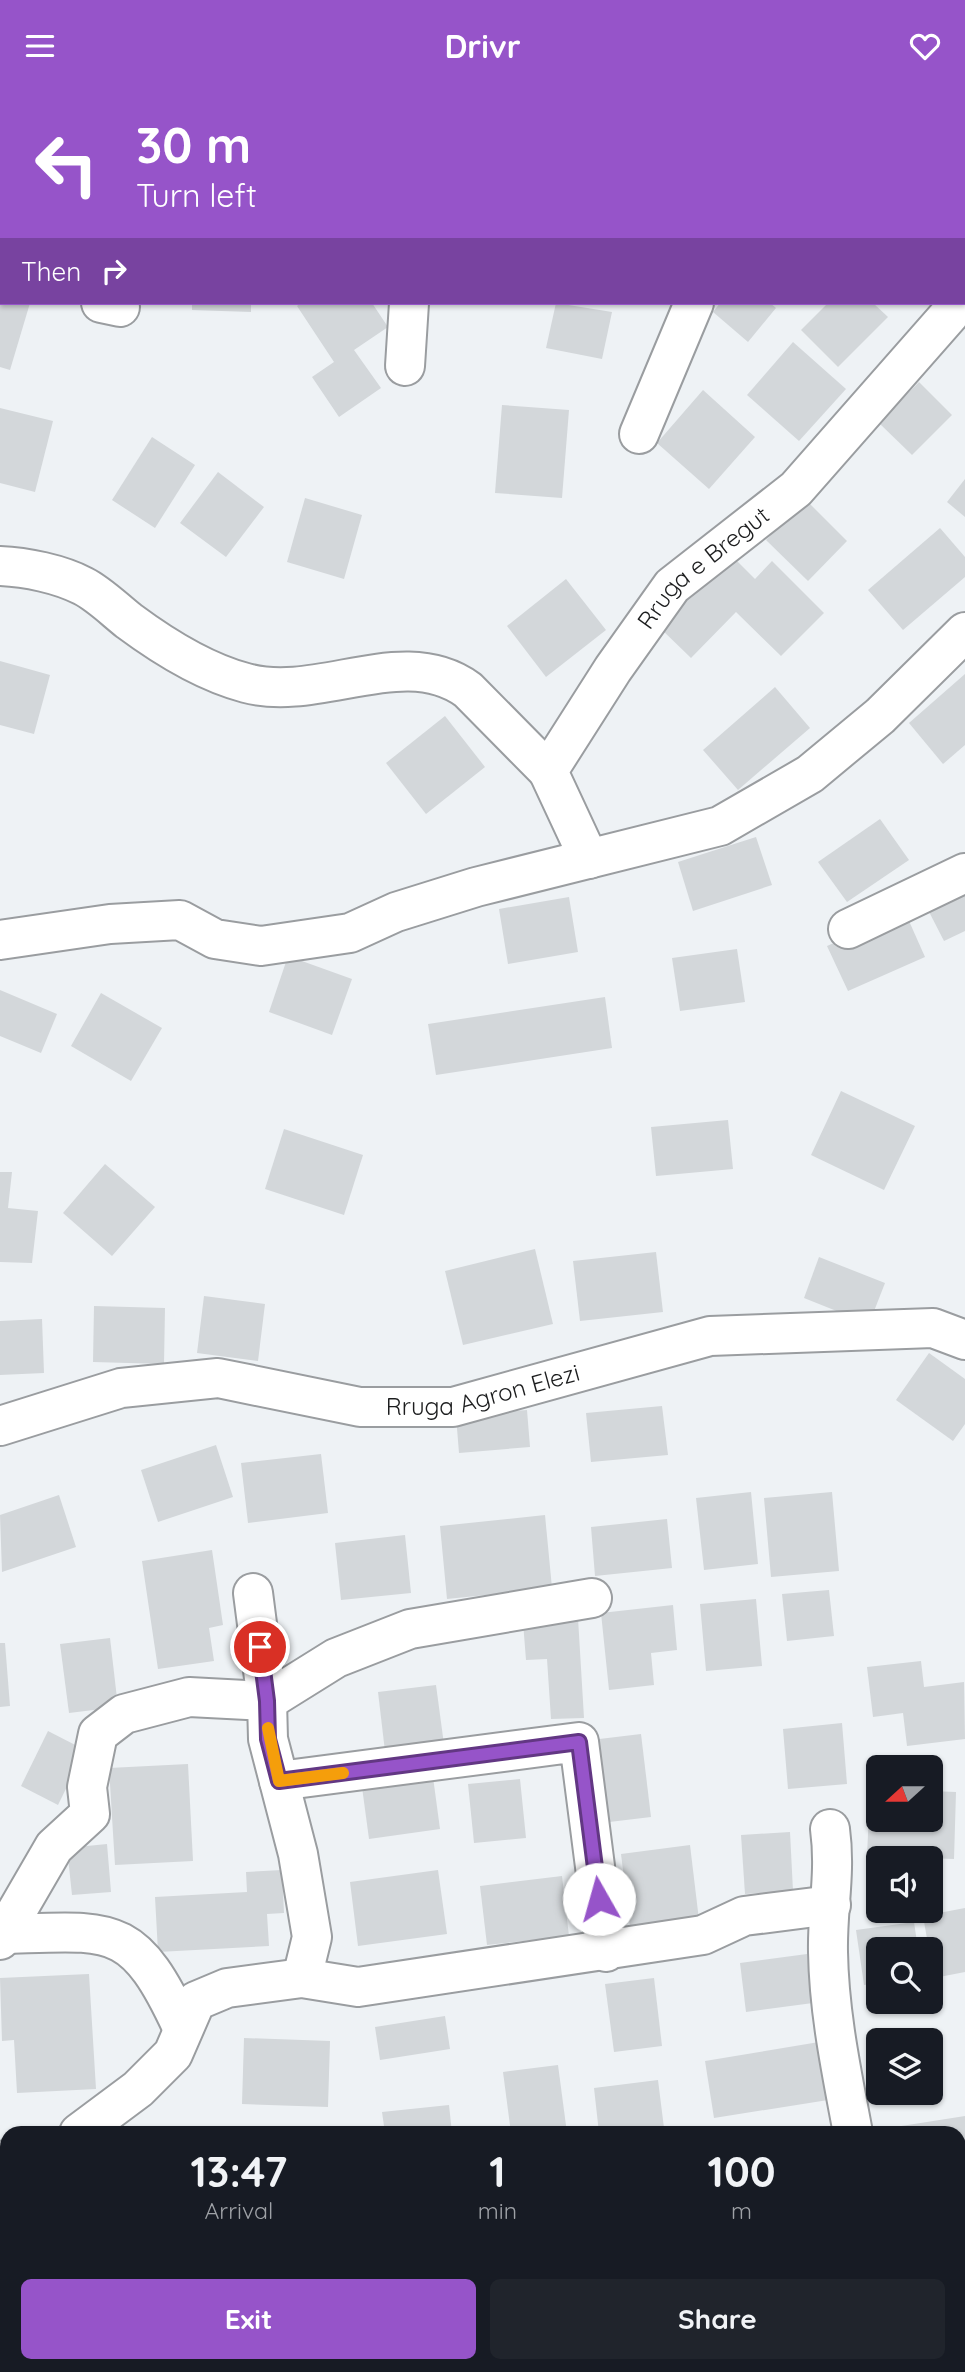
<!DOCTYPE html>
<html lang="en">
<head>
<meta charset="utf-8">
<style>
	body { margin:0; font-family:Quicksand,sans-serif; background:#20242c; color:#f1f3f6; height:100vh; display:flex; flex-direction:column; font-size:26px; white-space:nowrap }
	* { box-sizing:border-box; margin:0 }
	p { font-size:23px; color:#9ea1a6 }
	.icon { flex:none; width:38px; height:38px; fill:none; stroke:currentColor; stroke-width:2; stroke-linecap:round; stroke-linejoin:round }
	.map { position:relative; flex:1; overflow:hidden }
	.drawer { position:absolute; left:0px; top:2035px; width:966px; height:247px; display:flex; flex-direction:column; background:#171b24; border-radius:21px 21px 0 0; box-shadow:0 2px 5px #0004 }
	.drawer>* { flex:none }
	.guide { position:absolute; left:0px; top:0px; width:966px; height:214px; box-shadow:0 2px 5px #0004; background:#9654c9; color:#fff; overflow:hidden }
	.needle { width:46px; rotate:249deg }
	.fabs { position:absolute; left:866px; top:1664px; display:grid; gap:14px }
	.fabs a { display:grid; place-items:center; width:77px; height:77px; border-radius:10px; background:#171b24; box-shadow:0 2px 5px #0004; font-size:35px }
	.pin { position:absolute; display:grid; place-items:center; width:60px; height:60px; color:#fff; margin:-30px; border:4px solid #fff; border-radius:50%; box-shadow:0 2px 7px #0007 }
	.me { position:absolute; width:77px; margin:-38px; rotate:353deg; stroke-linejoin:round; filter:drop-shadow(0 0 5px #0008) }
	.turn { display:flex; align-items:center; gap:24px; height:147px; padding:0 21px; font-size:32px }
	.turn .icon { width:91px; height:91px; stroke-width:2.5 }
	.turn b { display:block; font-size:49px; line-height:60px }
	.then { display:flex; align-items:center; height:66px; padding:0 21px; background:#0003; gap:14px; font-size:26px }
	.eta { display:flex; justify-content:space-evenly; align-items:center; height:119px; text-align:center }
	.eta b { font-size:42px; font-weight:700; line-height:49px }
	.button { display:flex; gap:14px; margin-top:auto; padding:14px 21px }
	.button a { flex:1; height:80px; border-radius:10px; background:#9654c9; color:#fff; font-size:28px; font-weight:700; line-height:80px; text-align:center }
	.button a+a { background:#20242c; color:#f1f3f6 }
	header { display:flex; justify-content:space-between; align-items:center; height:91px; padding:0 21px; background:#9654c9; color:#fff; font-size:32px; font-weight:700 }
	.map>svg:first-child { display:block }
	.building { fill:#d3d7da }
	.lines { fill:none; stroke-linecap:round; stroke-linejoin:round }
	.minor-casing { stroke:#9a9da0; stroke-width:42 }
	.minor { stroke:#fff; stroke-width:38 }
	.route-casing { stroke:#623783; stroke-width:18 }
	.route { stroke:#9654c9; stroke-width:12 }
	.slow { stroke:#f59e0b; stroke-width:12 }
	.labels { text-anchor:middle; stroke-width:5; stroke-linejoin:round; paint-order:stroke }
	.street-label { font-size:24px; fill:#1c1d1e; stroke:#eef2f5 }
</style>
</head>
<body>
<header><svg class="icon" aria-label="menu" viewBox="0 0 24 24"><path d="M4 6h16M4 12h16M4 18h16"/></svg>Drivr<svg class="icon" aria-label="heart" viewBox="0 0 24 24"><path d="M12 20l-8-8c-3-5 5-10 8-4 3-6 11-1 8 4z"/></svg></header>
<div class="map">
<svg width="965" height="2281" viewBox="0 0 965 2281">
	<rect width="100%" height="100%" fill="#eef2f5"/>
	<g class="building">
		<path d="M 0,212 L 30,212 L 10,279 L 0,276 Z"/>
		<path d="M 192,212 L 251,212 L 251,221 L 192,219 Z"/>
		<path d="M 301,212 L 372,212 L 388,236 L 354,259 L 381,297 L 339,326 L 312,286 L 334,271 L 297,215 Z"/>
		<path d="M 556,212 L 612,221 L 602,268 L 546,257 Z"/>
		<path d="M 720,212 L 770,212 L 776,217 L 748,251 L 713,221 Z"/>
		<path d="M 828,212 L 873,212 L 888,226 L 838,276 L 801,239 Z"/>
		<path d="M 793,251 L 846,298 L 799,350 L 747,304 Z"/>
		<path d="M 919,291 L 952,324 L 912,364 L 879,332 Z"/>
		<path d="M 703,299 L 755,346 L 709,398 L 657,352 Z"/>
		<path d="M 502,314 L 569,319 L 562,407 L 495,402 Z"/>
		<path d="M 0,317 L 53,330 L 35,401 L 0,392 Z"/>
		<path d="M 152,346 L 195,374 L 155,437 L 112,409 Z"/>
		<path d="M 218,381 L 264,416 L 226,466 L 180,432 Z"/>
		<path d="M 965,388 L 965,426 L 947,411 Z"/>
		<path d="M 305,407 L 362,424 L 344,488 L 287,471 Z"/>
		<path d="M 805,408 L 847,450 L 808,490 L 766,449 Z"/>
		<path d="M 940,437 L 965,466 L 965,486 L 903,539 L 868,499 Z"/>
		<path d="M 729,462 L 755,488 L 772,470 L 824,522 L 781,565 L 736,521 L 691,567 L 658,535 Z"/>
		<path d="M 566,488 L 606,539 L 546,586 L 507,535 Z"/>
		<path d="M 0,570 L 50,584 L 34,643 L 0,634 Z"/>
		<path d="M 965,583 L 965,654 L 943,673 L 909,632 Z"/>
		<path d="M 775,596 L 810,637 L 738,699 L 703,659 Z"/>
		<path d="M 445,625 L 485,676 L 426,723 L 386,672 Z"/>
		<path d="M 880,728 L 909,769 L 847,811 L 818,771 Z"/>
		<path d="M 756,746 L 772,794 L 693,820 L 678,771 Z"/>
		<path d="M 965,791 L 965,840 L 944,850 L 924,811 Z"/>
		<path d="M 569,806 L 578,861 L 508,873 L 499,818 Z"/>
		<path d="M 905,821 L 925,866 L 848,900 L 827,855 Z"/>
		<path d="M 737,858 L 745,911 L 680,920 L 672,867 Z"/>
		<path d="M 288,865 L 352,888 L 332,944 L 269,921 Z"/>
		<path d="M 0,899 L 57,923 L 41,962 L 0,945 Z"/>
		<path d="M 101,902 L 162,937 L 131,990 L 71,955 Z"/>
		<path d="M 605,906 L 612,957 L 436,984 L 428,933 Z"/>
		<path d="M 841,1000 L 915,1035 L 884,1099 L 811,1064 Z"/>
		<path d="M 728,1029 L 733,1078 L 656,1085 L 651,1036 Z"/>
		<path d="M 284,1038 L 363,1064 L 344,1124 L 265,1098 Z"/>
		<path d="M 105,1073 L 155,1116 L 112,1165 L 63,1122 Z"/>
		<path d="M 0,1081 L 12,1081 L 8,1117 L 38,1120 L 32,1172 L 0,1171 Z"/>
		<path d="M 535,1158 L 553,1233 L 463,1254 L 445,1180 Z"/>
		<path d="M 656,1161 L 663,1221 L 580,1230 L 573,1170 Z"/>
		<path d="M 819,1166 L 885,1192 L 869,1233 L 804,1207 Z"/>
		<path d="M 204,1205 L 265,1213 L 258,1270 L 197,1262 Z"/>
		<path d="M 94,1215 L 165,1217 L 164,1273 L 93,1271 Z"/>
		<path d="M 42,1228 L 44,1282 L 0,1284 L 0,1230 Z"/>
		<path d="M 929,1262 L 965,1288 L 965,1333 L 953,1350 L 896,1309 Z"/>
		<path d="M 662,1315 L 668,1364 L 591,1371 L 586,1322 Z"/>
		<path d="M 527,1319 L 530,1356 L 459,1362 L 456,1325 Z"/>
		<path d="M 216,1354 L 233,1406 L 158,1431 L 141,1379 Z"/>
		<path d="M 321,1363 L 328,1422 L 248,1432 L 241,1372 Z"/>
		<path d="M 751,1401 L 758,1473 L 704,1479 L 696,1407 Z"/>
		<path d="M 832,1401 L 839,1480 L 771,1486 L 764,1407 Z"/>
		<path d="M 59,1404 L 76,1456 L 2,1481 L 0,1424 Z"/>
		<path d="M 545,1424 L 552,1497 L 447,1508 L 440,1435 Z"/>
		<path d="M 667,1428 L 672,1477 L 595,1485 L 591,1436 Z"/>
		<path d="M 405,1444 L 411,1502 L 341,1509 L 335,1452 Z"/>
		<path d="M 212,1459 L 223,1534 L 209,1537 L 214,1570 L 158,1578 L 142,1470 Z"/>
		<path d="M 829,1499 L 834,1545 L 787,1550 L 782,1503 Z"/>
		<path d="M 756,1508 L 762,1575 L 706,1580 L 700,1513 Z"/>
		<path d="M 673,1514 L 677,1559 L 651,1562 L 654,1594 L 609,1599 L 601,1522 Z"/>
		<path d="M 578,1527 L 584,1627 L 551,1628 L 547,1568 L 526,1569 L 523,1531 Z"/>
		<path d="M 110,1547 L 118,1616 L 69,1622 L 60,1553 Z"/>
		<path d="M 0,1552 L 5,1552 L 10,1615 L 0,1616 Z"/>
		<path d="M 921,1570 L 924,1596 L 964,1591 L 965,1648 L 907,1655 L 903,1622 L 873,1626 L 867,1576 Z"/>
		<path d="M 436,1594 L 445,1661 L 386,1669 L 378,1601 Z"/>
		<path d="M 842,1632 L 847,1693 L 788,1698 L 783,1638 Z"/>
		<path d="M 48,1640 L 85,1659 L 58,1714 L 21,1695 Z"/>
		<path d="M 641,1643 L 651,1726 L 601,1732 L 591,1649 Z"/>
		<path d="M 188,1673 L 193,1770 L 115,1774 L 109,1677 Z"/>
		<path d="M 433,1686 L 440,1738 L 369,1748 L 362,1696 Z"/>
		<path d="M 520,1688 L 526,1747 L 474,1752 L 468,1693 Z"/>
		<path d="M 870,1698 L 878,1699 L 878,1729 L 931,1729 L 931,1700 L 956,1701 L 954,1768 L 867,1765 Z"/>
		<path d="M 790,1741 L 793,1800 L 745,1803 L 741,1744 Z"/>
		<path d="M 107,1753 L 111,1801 L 72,1804 L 67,1757 Z"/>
		<path d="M 690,1754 L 699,1829 L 630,1836 L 621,1763 Z"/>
		<path d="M 282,1779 L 284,1822 L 267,1823 L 269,1855 L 158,1861 L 155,1806 L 247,1801 L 246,1781 Z"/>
		<path d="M 438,1779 L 447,1843 L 358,1855 L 350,1791 Z"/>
		<path d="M 562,1785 L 569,1845 L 487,1854 L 480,1795 Z"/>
		<path d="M 965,1817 L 965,1881 L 934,1887 L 923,1825 Z"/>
		<path d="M 914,1831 L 918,1858 L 878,1858 L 878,1892 L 864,1894 L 856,1839 Z"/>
		<path d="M 807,1863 L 813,1912 L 746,1921 L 740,1872 Z"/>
		<path d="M 89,1883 L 96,1998 L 17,2002 L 14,1949 L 2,1950 L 0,1887 Z"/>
		<path d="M 654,1887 L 662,1955 L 614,1961 L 605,1893 Z"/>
		<path d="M 445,1925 L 450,1958 L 380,1969 L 375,1936 Z"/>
		<path d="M 244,1947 L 330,1950 L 328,2016 L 242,2013 Z"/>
		<path d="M 819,1951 L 828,2009 L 714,2027 L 705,1970 Z"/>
		<path d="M 558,1974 L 567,2042 L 511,2042 L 503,1981 Z"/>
		<path d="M 658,1989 L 664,2037 L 599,2042 L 594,1997 Z"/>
		<path d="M 449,2014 L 452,2042 L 385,2042 L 382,2021 Z"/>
		<path d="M 965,2025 L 965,2090 L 959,2090 L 959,2042 L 896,2042 L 895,2036 Z"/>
		<path d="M 965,2103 L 965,2178 L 959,2179 L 959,2104 Z"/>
		<path d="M 0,2255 L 7,2255 L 7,2275 L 11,2275 L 12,2281 L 0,2281 Z"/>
		<path d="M 226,2275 L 395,2275 L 396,2281 L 159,2281 Z"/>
		<path d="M 554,2275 L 888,2275 L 889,2281 L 554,2281 Z"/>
	</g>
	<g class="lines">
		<g class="minor-casing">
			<g id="minor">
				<path d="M 720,0 L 721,2"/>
				<path d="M 120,2 L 123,0"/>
				<path d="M 495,2 L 496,0"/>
				<path d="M 0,75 L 2,74"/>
				<path d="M 0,175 L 2,177"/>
				<path d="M 101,212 L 120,216"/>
				<path d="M 405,275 L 409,212"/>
				<path d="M 639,343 L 694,212"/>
				<path d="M 0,475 C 26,476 60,483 83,495 C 99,503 115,519 129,530 C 164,556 204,581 246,592 C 319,612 404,552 468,599 L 548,680"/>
				<path id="s1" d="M 589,768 L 548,680 L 613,578 L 672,495 L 796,398 L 949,224"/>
				<path d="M 848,838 L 965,782"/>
				<path d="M 0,849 L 110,833 L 180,829 L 215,848 L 261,855 L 350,842 L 396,821 L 476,796 L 720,735 L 810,683 L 880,625 L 965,541"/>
				<path id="s2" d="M 0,1335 L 121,1297 L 218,1287 L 360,1316 L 453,1316 L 710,1245 L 933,1237 L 965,1249"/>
				<path d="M 253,1502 L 267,1610 L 268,1648 L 298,1763 L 312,1846 L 302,1887"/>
				<path d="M 279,1690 L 579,1651 L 606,1861"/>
				<path d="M 830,1738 C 836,1782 827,1819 828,1861 C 829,1923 842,1983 853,2042"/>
				<path d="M 3,1843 C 112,1840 133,1830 182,1936"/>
				<path d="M 0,1849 L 54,1756 L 90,1723 L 87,1696 L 98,1643 L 124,1623 L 189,1606 L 267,1610 L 336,1567 L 410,1538 L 592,1507"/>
				<path d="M 79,2042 L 138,1998 L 173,1963 L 196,1910 L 227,1897 L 302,1887 L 358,1896 L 703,1844 L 744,1825 L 831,1814"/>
				<path d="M 0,2070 L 7,2069"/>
				<path d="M 959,2225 L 965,2231"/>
				<path d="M 424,2275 L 425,2281"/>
				<path d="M 933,2275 L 934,2281"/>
				<path d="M 31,2281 L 31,2275"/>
				<path d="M 529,2281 L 529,2275"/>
			</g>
		</g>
		<use href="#minor" class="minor"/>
	</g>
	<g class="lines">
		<g class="route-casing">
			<path id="route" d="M 260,1556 L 267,1610 L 268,1648 L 279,1690 L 579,1651 L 599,1808"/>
		</g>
		<use href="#route" class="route"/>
		<path class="slow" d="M 268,1637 L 279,1690 L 343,1682"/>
	</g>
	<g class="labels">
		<g class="street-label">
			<text dy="8" stroke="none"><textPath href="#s1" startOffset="355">Rruga e Bregut</textPath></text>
			<text dy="8" stroke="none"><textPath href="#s2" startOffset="494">Rruga Agron Elezi</textPath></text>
		</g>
	</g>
</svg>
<div class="fabs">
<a><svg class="needle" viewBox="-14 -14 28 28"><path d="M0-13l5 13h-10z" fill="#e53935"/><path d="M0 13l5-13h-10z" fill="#9ea1a6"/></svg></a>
<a><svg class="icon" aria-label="sound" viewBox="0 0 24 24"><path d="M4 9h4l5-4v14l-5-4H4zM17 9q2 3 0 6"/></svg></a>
<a><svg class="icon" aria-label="search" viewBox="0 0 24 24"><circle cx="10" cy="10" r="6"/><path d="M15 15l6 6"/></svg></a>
<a><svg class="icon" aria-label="layers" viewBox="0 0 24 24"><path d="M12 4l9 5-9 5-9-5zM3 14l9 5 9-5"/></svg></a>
</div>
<div class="pin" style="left:260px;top:1556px;background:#d93025"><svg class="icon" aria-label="arrive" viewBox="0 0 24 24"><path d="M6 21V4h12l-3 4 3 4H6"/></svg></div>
<svg class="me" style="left:599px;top:1808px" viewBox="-20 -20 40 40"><circle r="19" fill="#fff"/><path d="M0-13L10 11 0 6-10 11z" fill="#9654c9"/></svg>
<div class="guide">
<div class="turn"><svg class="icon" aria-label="left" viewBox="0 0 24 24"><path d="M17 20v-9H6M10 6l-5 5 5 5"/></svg><div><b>30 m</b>Turn left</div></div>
<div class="then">Then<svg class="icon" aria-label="right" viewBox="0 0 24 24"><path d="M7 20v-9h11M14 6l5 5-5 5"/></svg></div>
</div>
<section class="drawer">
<div class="eta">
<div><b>13:47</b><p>Arrival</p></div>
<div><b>1</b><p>min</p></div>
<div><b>100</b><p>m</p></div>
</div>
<div class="button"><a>Exit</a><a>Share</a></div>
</section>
</div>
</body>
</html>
